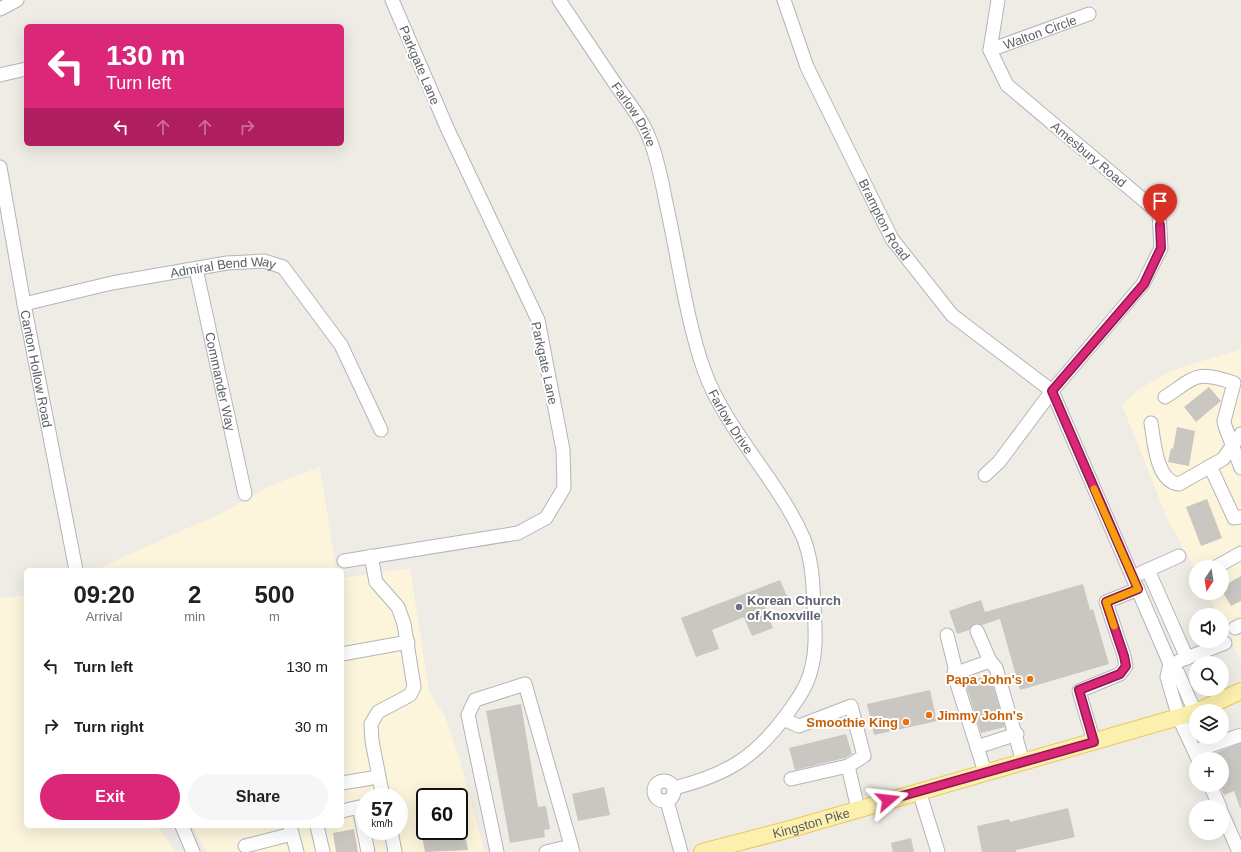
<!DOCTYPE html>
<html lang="en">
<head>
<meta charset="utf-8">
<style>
	body { margin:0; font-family:Helvetica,sans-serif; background:#f6f6f6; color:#202124; height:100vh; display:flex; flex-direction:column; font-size:15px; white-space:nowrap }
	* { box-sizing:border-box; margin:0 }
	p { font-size:13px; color:#757577 }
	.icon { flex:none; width:22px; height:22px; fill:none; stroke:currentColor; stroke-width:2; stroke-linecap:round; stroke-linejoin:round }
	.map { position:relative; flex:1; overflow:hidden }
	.panel { position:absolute; left:24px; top:568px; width:320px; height:260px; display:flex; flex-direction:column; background:#fff; border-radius:6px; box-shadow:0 4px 16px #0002 }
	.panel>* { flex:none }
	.hud { position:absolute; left:24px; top:24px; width:320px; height:122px; border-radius:6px; box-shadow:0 4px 16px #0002; background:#db2777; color:#fff; overflow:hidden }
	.needle { width:26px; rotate:192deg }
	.buttons { position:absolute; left:1189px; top:560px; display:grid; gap:8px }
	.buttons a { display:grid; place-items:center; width:40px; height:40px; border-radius:50%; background:#fff; box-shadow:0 4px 16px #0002; font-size:20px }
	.speed { position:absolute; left:356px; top:788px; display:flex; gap:8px; font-size:20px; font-weight:700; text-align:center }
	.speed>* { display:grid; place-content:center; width:52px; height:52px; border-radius:50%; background:#fff; box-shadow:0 4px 16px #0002; line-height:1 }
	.speed small { font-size:10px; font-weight:400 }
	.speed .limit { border:2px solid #111; border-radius:6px; background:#fff; color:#111 }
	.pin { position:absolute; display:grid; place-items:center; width:34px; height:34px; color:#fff; margin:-41px -17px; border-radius:50% 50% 50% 0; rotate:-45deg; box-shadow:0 0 4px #0007 }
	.pin .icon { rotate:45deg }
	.me { position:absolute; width:44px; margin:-22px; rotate:73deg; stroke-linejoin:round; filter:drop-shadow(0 0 3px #0008) }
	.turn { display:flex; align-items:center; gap:14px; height:84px; padding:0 16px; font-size:18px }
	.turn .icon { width:52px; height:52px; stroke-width:2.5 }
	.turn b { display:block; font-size:28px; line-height:34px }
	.lanes { display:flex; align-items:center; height:38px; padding:0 16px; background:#0003; justify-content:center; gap:20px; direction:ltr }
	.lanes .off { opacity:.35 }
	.eta { display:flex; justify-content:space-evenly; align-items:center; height:68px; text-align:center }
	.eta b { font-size:24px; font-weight:700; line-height:28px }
	.action { display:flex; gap:8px; margin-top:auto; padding:8px 16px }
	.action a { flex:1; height:46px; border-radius:24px; background:#db2777; color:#fff; font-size:16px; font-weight:700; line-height:46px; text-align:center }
	.action a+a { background:#f6f6f6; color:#202124 }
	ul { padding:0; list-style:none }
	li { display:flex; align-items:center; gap:12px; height:60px; padding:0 16px }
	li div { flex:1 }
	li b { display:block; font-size:15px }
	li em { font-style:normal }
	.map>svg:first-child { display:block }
	.commercial { fill:#fcf5dc; fill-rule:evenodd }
	.building { fill:#cac7c2 }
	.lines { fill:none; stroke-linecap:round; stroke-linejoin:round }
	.minor-casing { stroke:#b2b5b9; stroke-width:15 }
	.major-casing { stroke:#eac762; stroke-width:18 }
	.minor { stroke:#fff; stroke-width:13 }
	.major { stroke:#fbf0ad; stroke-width:16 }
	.route-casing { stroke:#8e194d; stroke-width:10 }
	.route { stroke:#db2777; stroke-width:7 }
	.slow { stroke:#f59e0b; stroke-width:7 }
	.worship-dot { fill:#6b7280; stroke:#fff; stroke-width:1.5 }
	.food-dot { fill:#e8710a; stroke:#fff; stroke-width:1.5 }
	.labels { text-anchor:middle; stroke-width:4; stroke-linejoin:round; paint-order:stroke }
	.street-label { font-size:13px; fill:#5d6065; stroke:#fff }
	.worship-label { font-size:13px; font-weight:bold; fill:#5b616d; stroke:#fff; text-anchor:start }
	.food-label { font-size:13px; font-weight:bold; fill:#c56008; stroke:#fff; text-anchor:end }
</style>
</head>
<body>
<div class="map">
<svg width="1241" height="852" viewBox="0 0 1241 852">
	<rect width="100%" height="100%" fill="#eeece5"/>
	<g class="commercial">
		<path d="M 1241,349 L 1241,661 L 1222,623 L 1222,615 L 1218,615 L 1207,593 L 1222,593 L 1222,567 L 1196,567 L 1196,572 L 1167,518 L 1122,405 L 1139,389 L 1173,370 Z"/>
		<path d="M 320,467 L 336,570 L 96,570 L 185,529 L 213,518 L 272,485 Z"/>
		<path d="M 410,568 L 429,691 L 445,716 L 458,755 L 485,852 L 207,852 L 192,826 L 342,826 L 342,578 ZM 365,797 L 399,797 L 399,831 L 365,831 ZM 425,797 L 459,797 L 459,831 L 425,831 Z"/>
		<path d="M 26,595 L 26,826 L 158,826 L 175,852 L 0,852 L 0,598 Z"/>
	</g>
	<g class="building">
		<path d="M 1209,387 L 1221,401 L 1196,422 L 1184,407 Z"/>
		<path d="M 1177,427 L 1195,431 L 1189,466 L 1168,462 L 1171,448 L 1173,449 Z"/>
		<path d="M 1207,499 L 1222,538 L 1201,546 L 1186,507 Z"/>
		<path d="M 1241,576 L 1241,601 L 1231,606 L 1222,591 L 1222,587 Z"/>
		<path d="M 780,580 L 787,596 L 764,605 L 773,628 L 752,636 L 744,617 L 712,630 L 719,649 L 696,657 L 681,618 Z"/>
		<path d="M 1083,584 L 1090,610 L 1093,609 L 1109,664 L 1020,690 L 1000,619 L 982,625 L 974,624 L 969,630 L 957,634 L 949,611 L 981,600 L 985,612 Z"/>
		<path d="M 990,675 L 1005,727 L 981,733 L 965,682 Z"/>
		<path d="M 930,690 L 937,721 L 874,735 L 867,704 Z"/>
		<path d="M 521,704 L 538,807 L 546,806 L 550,829 L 544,830 L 545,837 L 510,843 L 486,711 Z"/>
		<path d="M 846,734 L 852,754 L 845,758 L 795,770 L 789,748 Z"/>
		<path d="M 1241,743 L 1241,807 L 1240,808 L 1234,791 L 1224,795 L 1219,785 L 1222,785 L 1222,759 L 1206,759 L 1205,757 Z"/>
		<path d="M 604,787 L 610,815 L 578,821 L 572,794 Z"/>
		<path d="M 1068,808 L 1075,837 L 1016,850 L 1016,852 L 982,852 L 977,826 L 1009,819 L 1010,822 Z"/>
		<path d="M 354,829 L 358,852 L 336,852 L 333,833 Z"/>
		<path d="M 464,829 L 468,850 L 425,852 L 421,831 L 448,831 L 448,833 Z"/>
		<path d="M 911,838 L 914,852 L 893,852 L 891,843 Z"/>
	</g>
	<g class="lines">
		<g class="minor-casing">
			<g id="minor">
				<path id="s1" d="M 559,0 C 578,28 597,57 616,85 C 628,102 643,120 650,140 C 658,160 662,182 666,203 C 678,256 686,319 704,370 C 726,431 777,478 803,537 C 812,558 813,583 814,606 C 815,627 817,649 811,670 C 807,687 797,700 787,714 C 755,758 726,775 674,788"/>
				<path id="s2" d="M 784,0 L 807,67 L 892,239 L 952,315 L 1052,391 L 1170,664 L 1178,673 L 1195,712"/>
				<path d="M 0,9 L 17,0"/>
				<path id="s3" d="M 990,50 L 1089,14"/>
				<path d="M 0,75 L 26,69"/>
				<path id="s4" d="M 0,167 L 24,304 L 76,570"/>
				<path id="s5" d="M 196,269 L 245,494"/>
				<path id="s6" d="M 24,304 L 112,283 L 227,263 L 264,261 L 283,267 L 341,345 L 381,430"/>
				<path d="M 1165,397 C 1197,376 1196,370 1234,383 L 1224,421 L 1225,426 L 1241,468"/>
				<path d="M 1151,423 C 1154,440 1156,482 1179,484 L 1223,459 L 1241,434"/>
				<path d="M 1210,466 L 1234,518 L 1241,517"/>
				<path d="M 985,475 L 999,462 L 1052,391 L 1143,284 L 1161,248 L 1159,213 L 1007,85 L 990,50 L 998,0"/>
				<path d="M 371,556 L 376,582 L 398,607 L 404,624 L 414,687 L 410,695 L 378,712 L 371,724 L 372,741 L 383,797"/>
				<path d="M 344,561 L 518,533 L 546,518 L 564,488 L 563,450 L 538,320 L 448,130 L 392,0"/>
				<path d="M 1216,567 L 1241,553"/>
				<path d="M 1148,570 L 1187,658"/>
				<path d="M 1141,573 L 1179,556"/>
				<path d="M 1235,628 L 1241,625"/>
				<path d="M 977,631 L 990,661 L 996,668 L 1023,762"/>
				<path d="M 947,635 L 955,667 L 954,674"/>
				<path d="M 342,654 L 408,642"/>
				<path d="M 990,661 L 954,674 L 977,747 L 1017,734"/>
				<path d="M 1179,661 L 1225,643"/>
				<path d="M 1170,664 L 1167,677 L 1179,718 L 1198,759"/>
				<path d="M 783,719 L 799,726 L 851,706 L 864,756 L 848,766"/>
				<path d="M 1094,742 L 1079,691 L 1120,674 L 1126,666 L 1124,656 L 1106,602 L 1138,589"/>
				<path d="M 977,747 L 985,772"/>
				<path d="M 1195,751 L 1241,735"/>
				<path d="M 791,779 L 848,766 L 858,809"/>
				<circle cx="664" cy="791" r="10"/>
				<path d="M 342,783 L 378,777"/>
				<path d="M 1210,785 L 1220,807"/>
				<path d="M 919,791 L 938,852"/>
				<path d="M 667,801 L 681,852"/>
				<path d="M 342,811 L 359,807 L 368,852"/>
				<path d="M 1222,813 L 1239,852"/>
				<path d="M 182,826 L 193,852"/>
				<path d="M 290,826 L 297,852"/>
				<path d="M 317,826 L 323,852"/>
				<path d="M 391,831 L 395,852"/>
				<path d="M 245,846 L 292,834"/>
				<path d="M 497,852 L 468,715 L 475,700 L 525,684 L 573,852"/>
				<path d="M 546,852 L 571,846"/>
			</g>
		</g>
		<g class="major-casing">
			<g id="major">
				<path d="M 1198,711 L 1241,691"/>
				<path id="s7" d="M 702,852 L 794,828 L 1196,712"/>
			</g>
		</g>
		<use href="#minor" class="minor"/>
		<use href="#major" class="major"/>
	</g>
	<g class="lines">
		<g class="route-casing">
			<path id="route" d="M 888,800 L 1094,742 L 1079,690 L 1120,674 L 1126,666 L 1124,656 L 1106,602 L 1138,589 L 1052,391 L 1144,284 L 1161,248 L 1160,225"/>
		</g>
		<use href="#route" class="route"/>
		<path class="slow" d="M 1094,489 L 1138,589 L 1106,602 L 1114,626"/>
	</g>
	<circle class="worship-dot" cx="739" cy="607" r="4"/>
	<g class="food-dot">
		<circle cx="1030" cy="679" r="4"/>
		<circle cx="929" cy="715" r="4"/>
		<circle cx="906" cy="722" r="4"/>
	</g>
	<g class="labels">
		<g class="street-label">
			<text dy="5" stroke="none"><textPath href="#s3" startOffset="53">Walton Circle</textPath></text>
			<text transform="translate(420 65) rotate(67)" y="5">Parkgate Lane</text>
			<text dy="5" stroke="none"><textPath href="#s1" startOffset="137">Farlow Drive</textPath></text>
			<text transform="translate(1089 154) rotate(40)" y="5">Amesbury Road</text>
			<text dy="5" stroke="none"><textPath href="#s2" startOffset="242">Brampton Road</textPath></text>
			<text dy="5" stroke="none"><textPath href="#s6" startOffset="203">Admiral Bend Way</textPath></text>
			<text transform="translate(545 363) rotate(78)" y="5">Parkgate Lane</text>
			<text dy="5" stroke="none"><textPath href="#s4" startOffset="205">Canton Hollow Road</textPath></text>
			<text dy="5" stroke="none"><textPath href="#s5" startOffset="115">Commander Way</textPath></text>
			<text dy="5" stroke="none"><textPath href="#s1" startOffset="462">Farlow Drive</textPath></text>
			<text dy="5" stroke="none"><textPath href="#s7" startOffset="113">Kingston Pike</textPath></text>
		</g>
		<g class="worship-label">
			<text x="747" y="605">Korean Church<tspan x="747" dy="15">of Knoxville</tspan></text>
		</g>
		<g class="food-label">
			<text x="1022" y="684">Papa John's</text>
			<text x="937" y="720" text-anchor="start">Jimmy John's</text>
			<text x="898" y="727">Smoothie King</text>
		</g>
	</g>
</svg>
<div class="buttons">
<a><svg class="needle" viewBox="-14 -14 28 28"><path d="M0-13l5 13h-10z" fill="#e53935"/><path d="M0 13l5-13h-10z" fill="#757577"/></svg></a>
<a><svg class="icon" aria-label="sound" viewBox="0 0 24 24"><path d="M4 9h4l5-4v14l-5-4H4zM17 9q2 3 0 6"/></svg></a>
<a><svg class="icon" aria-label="search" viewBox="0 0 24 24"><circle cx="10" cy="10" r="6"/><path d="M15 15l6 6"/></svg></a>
<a><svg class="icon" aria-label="layers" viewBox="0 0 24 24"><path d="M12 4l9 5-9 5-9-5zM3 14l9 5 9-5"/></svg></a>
<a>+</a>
<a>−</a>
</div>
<div class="speed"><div>57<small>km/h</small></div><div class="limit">60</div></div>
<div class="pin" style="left:1160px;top:225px;background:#d93025"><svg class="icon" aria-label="arrive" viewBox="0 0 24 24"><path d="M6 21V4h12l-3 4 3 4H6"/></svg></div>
<svg class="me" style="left:888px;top:800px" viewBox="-20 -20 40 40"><path d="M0-17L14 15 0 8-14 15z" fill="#db2777" stroke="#fff" stroke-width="4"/></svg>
<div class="hud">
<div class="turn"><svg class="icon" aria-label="left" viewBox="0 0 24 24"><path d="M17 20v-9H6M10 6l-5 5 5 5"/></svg><div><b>130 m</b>Turn left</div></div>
<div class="lanes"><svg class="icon" aria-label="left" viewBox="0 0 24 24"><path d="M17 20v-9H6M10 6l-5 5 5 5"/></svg><svg class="icon off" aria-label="ahead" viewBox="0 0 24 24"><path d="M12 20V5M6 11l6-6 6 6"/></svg><svg class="icon off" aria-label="ahead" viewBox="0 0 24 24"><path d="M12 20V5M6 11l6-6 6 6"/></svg><svg class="icon off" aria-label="right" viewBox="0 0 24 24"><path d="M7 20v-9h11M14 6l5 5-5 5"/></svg></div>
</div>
<section class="panel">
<div class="eta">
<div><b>09:20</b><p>Arrival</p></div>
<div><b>2</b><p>min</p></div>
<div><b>500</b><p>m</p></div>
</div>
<ul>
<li><svg class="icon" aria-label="left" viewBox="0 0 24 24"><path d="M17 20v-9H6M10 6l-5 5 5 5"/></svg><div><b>Turn left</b></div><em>130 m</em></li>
<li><svg class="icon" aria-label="right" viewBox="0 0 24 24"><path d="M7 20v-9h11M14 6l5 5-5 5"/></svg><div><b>Turn right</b></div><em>30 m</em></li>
</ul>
<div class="action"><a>Exit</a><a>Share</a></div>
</section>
</div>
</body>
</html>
